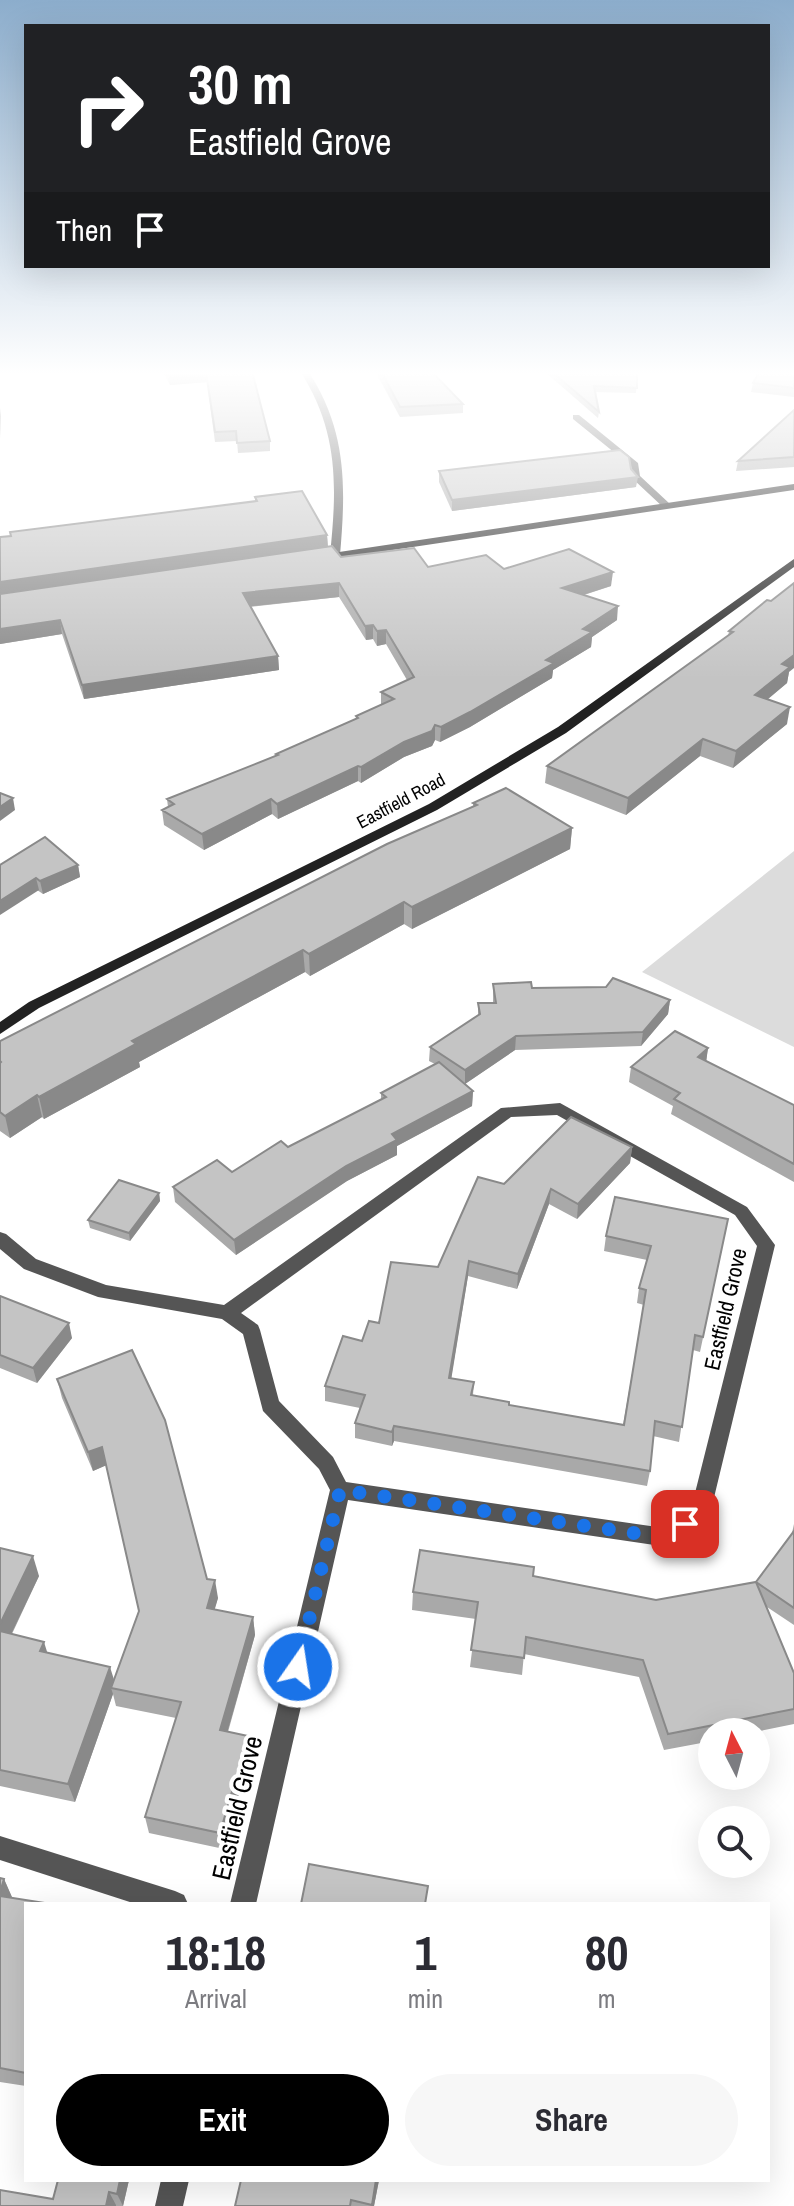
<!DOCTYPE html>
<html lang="en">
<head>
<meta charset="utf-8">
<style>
	body { margin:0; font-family:"Archivo Narrow",sans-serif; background:#f7f7f7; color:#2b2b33; height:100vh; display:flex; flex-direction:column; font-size:30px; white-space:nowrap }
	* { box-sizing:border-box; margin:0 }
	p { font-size:26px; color:#7c7c81 }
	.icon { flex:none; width:44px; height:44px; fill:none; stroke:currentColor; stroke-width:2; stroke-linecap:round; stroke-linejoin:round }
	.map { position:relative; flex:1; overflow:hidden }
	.drawer { position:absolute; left:24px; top:1902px; width:746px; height:280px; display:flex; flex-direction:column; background:#fff; border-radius:0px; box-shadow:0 8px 32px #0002 }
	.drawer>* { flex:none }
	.top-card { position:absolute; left:24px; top:24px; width:746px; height:244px; border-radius:0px; box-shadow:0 8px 32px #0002; background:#202124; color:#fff; overflow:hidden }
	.needle { width:52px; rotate:354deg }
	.tools { position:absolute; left:698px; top:1718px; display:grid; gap:16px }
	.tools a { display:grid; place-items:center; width:72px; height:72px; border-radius:50%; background:#fff; box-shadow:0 8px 32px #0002; font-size:40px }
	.pin { position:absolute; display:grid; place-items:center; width:68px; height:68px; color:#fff; margin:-34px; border-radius:16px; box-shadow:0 4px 12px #0006 }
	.me { position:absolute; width:88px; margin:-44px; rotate:13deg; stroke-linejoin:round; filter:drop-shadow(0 0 6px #0008) }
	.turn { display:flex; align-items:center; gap:28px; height:168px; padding:0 32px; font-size:36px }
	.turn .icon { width:104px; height:104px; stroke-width:2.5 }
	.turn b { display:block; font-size:56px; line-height:68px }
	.then { display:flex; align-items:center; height:76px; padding:0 32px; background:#0003; gap:16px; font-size:30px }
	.eta { display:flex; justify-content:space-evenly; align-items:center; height:136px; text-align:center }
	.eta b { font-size:48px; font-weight:800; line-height:56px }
	.cta { display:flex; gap:16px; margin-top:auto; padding:16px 32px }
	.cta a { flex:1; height:92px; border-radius:48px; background:#000; color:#fff; font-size:32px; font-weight:800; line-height:92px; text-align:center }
	.cta a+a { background:#f7f7f7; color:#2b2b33 }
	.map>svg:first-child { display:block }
	.green { fill:#dcdcdc }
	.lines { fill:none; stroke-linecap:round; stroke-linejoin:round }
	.street { fill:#555; fill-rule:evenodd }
	.secondary { fill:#222; fill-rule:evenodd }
	.wall { fill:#a9a9a9 }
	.shaded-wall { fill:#898989 }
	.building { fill:#c4c4c4; stroke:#898989; stroke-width:2 }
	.route { stroke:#1a73e8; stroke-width:14; stroke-dasharray:0 25.2 }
	.labels { text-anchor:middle; stroke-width:8; stroke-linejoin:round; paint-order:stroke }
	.far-street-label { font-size:18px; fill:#000; stroke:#fff }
	.street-label { font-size:22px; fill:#000; stroke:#fff }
	.near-street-label { font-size:26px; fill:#000; stroke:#fff }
</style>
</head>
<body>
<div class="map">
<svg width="794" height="2206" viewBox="0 0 794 2206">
	<rect width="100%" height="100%" fill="#fff"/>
	<path class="green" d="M 794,851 L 794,1047 L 642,972 Z"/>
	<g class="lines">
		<g class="street">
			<path d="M 300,371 L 308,371 C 347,430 346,486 340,555 L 335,558 L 330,555 C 337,487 339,431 300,371 Z"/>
			<path d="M 585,371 L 619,371 C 611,375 593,375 585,371 Z"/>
			<path d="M 573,415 L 579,415 L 638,463 L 640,476 L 670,504 L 670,508 L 664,508 L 633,479 L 631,466 L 573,419 Z"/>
			<path d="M 560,1103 L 747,1207 L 775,1245 L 711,1510 L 708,1516 L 675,1545 L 668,1547 L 348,1500 L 256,1904 L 230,1904 L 330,1490 L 319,1469 L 263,1411 L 243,1334 L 222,1319 L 98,1297 L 24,1269 L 0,1249 L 0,1232 L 6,1234 L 36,1259 L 106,1285 L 224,1305 L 501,1108 ZM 557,1115 L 735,1215 L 757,1246 L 692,1505 L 664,1528 L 346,1482 L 333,1457 L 279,1401 L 260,1330 L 258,1325 L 241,1313 L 511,1117 Z"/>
			<path d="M 0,1836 L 175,1891 L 184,1895 L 188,1904 L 136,1904 L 0,1860 Z"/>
			<path d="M 161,2180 L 189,2180 L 183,2206 L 155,2206 Z"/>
		</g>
		<g class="secondary">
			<path d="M 794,484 L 794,490 L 319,561 L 314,558 L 319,555 Z"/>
			<path d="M 794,559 L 794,567 L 566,733 L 437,810 L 39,1008 L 0,1034 L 0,1022 L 29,1002 L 429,804 L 558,727 Z"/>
		</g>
	</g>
	<g class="wall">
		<path d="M 163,371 L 252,371 L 270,441 L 270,451 L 238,453 L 237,441 L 215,442 L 207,382 L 170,385 Z"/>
		<path d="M 375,371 L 431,371 L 463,404 L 463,413 L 400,417 Z"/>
		<path d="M 544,371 L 571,371 L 567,372 L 572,374 L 637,371 L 636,393 L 595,392 L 599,412 L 598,418 Z"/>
		<path d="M 794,371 L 794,397 L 751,392 L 753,383 Z"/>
		<path d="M 794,410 L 794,467 L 736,471 L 738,461 Z"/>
		<path d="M 631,469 L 636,487 L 452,511 L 439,482 L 439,471 Z"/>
		<path d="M 255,497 L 327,535 L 328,547 L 341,557 L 428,567 L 504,569 L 611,586 L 584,595 L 617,620 L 592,637 L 591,647 L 553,670 L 552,678 L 470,727 L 440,742 L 435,740 L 432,746 L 404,757 L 361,783 L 358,781 L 278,819 L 272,814 L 204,850 L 164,825 L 162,810 L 168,807 L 167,799 L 276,756 L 276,754 L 356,719 L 356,716 L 381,705 L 381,692 L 407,680 L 386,644 L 377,646 L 373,639 L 366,640 L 339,597 L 250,607 L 278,656 L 279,670 L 84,699 L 62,634 L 0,644 L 0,537 L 255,501 Z"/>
		<path d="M 767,600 L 789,672 L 787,683 L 767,700 L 787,724 L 733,768 L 700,756 L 626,815 L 545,783 L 547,766 L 728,636 L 729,631 Z"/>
		<path d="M 473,803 L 572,828 L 570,849 L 412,929 L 404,924 L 310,976 L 305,972 L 139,1062 L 140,1067 L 44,1119 L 42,1117 L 10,1138 L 0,1131 L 0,1041 L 473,806 Z"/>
		<path d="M 0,865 L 78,865 L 80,877 L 43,894 Z"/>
		<path d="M 493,984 L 532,988 L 670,1000 L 668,1014 L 641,1046 L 515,1050 L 465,1084 L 473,1091 L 472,1106 L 397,1146 L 397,1155 L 347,1181 L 236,1255 L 175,1202 L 173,1187 L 232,1172 L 288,1147 L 381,1099 L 381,1093 L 435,1064 L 429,1061 L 430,1047 L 478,1015 L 478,1003 L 493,1003 Z"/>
		<path d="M 708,1048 L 706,1061 L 794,1105 L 794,1182 L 671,1114 L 673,1106 L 629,1082 L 631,1067 Z"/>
		<path d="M 632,1147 L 630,1163 L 577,1219 L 549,1204 L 517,1289 L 468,1276 L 451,1378 L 474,1382 L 473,1395 L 509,1405 L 623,1425 L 644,1305 L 637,1303 L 639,1288 L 647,1260 L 604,1251 L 606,1236 L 728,1219 L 700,1352 L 693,1350 L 679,1442 L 653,1436 L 650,1471 L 647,1486 L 394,1441 L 392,1446 L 355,1438 L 355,1423 L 360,1408 L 325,1401 L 325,1386 L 362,1341 L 438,1267 L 504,1184 Z"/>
		<path d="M 159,1193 L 160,1201 L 130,1241 L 90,1228 L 88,1220 Z"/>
		<path d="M 0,1296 L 72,1338 L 37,1383 L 0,1368 Z"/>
		<path d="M 57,1379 L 207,1579 L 218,1598 L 214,1610 L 253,1617 L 255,1635 L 228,1732 L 250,1753 L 224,1849 L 149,1833 L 145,1817 L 176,1718 L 116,1706 L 113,1694 L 75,1802 L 0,1786 L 0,1548 L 39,1576 L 12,1634 L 48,1653 L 114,1680 L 139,1611 L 106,1465 L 93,1471 L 62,1398 Z"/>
		<path d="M 794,1524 L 794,1625 L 767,1607 L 794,1673 L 794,1724 L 755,1732 L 712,1732 L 712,1741 L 664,1750 L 639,1677 L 524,1654 L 522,1675 L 470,1667 L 476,1619 L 412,1610 L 413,1592 L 533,1576 L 656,1600 L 756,1582 L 792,1533 Z"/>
		<path d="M 0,1878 L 4,1879 L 12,1898 L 26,1904 L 26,2086 L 0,2082 Z"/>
		<path d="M 58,2180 L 129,2180 L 123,2206 L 0,2206 L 53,2199 Z"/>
		<path d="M 379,2180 L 374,2206 L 235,2206 Z"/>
	</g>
	<g class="shaded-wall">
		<path d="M 206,372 L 207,382 L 170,385 L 169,375 Z"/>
		<path d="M 0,408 L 1,416 L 0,438 Z"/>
		<path d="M 638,477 L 636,487 L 452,511 L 452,500 Z"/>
		<path d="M 327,535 L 328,549 L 0,596 L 0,582 Z"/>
		<path d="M 613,572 L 611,586 L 561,602 L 562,588 Z"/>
		<path d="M 339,583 L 339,597 L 244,607 L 243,593 Z"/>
		<path d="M 618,606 L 617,620 L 592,637 L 591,647 L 553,670 L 552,678 L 470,727 L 440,742 L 441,727 L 546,660 L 583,629 Z"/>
		<path d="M 60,620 L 62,634 L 0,644 L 0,629 Z"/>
		<path d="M 373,625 L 373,639 L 366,640 L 365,626 Z"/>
		<path d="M 386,630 L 386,644 L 377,646 L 377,631 Z"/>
		<path d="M 794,655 L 794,668 L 789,672 L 787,683 L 752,712 L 755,695 L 782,664 Z"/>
		<path d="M 278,656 L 279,670 L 84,699 L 82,685 Z"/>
		<path d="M 790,707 L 787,724 L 733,768 L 736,751 Z"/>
		<path d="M 435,725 L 435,740 L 432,746 L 404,757 L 361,783 L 361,767 Z"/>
		<path d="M 703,739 L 700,756 L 626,815 L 628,798 Z"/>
		<path d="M 358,766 L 358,781 L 278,819 L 277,804 Z"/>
		<path d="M 13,798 L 15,810 L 0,821 L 0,807 Z"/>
		<path d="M 271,799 L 272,814 L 204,850 L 202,834 Z"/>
		<path d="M 572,828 L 570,849 L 412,929 L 412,907 Z"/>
		<path d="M 78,865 L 80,877 L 43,894 L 40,881 Z"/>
		<path d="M 36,878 L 39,890 L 0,915 L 0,901 Z"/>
		<path d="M 404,902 L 404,924 L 310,976 L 309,954 Z"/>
		<path d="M 303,950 L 305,972 L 139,1062 L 140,1067 L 44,1119 L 39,1097 L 132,1041 Z"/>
		<path d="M 670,1000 L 668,1014 L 641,1046 L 643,1032 Z"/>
		<path d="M 516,1036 L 515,1050 L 465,1084 L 465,1070 Z"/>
		<path d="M 708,1048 L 706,1063 L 698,1057 Z"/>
		<path d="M 473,1091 L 472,1106 L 397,1146 L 397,1155 L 347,1181 L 236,1255 L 234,1240 L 392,1134 Z"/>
		<path d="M 37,1095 L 42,1117 L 10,1138 L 5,1116 Z"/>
		<path d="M 632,1147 L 630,1163 L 577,1219 L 578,1204 Z"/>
		<path d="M 551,1189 L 549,1204 L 517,1289 L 518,1274 Z"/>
		<path d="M 159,1193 L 160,1201 L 130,1241 L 129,1233 Z"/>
		<path d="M 469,1261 L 468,1276 L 449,1393 L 449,1378 Z"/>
		<path d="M 69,1323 L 72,1338 L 37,1383 L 33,1368 Z"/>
		<path d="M 394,1426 L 394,1441 L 392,1446 L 392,1432 Z"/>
		<path d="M 102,1447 L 107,1465 L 93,1471 L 88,1452 Z"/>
		<path d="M 33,1556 L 39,1576 L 4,1649 L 0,1637 L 0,1624 Z"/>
		<path d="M 215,1580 L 218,1598 L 210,1626 L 207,1608 Z"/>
		<path d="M 253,1617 L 255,1635 L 223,1747 L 220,1730 Z"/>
		<path d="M 44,1642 L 50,1661 L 40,1651 Z"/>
		<path d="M 110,1667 L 116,1686 L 111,1688 L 113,1694 L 75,1802 L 68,1784 Z"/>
		<path d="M 248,1736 L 250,1753 L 224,1849 L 220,1833 Z"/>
		<path d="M 4,1879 L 12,1897 L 7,1914 L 0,1899 L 0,1892 Z"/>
		<path d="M 120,2180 L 129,2180 L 123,2206 L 117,2194 Z"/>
		<path d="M 376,2180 L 379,2180 L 374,2206 L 372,2206 Z"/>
		<path d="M 109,2192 L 116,2205 L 116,2206 L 106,2206 Z"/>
	</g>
	<g class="building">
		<path d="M 167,371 L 252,371 L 270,441 L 237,443 L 236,431 L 215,432 L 206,372 L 169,375 Z"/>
		<path d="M 381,371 L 431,371 L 463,404 L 400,407 Z"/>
		<path d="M 551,371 L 565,371 L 572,374 L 602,371 L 637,371 L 637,388 L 594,386 L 599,412 Z"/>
		<path d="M 760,371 L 794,371 L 794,388 L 753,383 Z"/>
		<path d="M 794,410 L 794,457 L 738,461 Z"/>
		<path d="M 620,450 L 629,457 L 631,469 L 638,477 L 452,500 L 439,471 Z"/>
		<path d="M 302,491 L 327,535 L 0,582 L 0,537 L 11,536 L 10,532 L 257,501 L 255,497 Z"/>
		<path d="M 332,546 L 341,557 L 414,548 L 428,567 L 486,555 L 504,569 L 569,549 L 613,572 L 562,588 L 618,606 L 583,629 L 592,632 L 546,660 L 554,663 L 470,712 L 441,727 L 435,725 L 432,731 L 404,742 L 361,767 L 358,766 L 277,804 L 271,799 L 202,834 L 162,810 L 174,804 L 167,799 L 278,755 L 276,754 L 358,718 L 356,716 L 394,699 L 381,692 L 414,677 L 386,630 L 377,631 L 373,625 L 365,626 L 339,583 L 243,593 L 278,656 L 82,685 L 60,620 L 0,629 L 0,594 Z"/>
		<path d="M 794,583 L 794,655 L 782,664 L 790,667 L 755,695 L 790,707 L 736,751 L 703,739 L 628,798 L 547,766 L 733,632 L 729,631 L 767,600 L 771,601 Z"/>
		<path d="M 506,788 L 572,828 L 412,907 L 404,902 L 309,954 L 303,950 L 132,1041 L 136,1044 L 39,1097 L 37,1095 L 5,1116 L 0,1112 L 0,1063 L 1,1062 L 0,1061 L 0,1041 L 387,844 L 477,805 L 473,803 Z"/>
		<path d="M 0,793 L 13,798 L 0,807 Z"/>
		<path d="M 45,837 L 78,865 L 40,881 L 36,878 L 0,901 L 0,865 Z"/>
		<path d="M 613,978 L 670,1000 L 643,1032 L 516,1036 L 465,1070 L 430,1047 L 480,1014 L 478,1003 L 496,1003 L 493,984 L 531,982 L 532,988 L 606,987 Z"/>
		<path d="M 675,1031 L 708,1048 L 698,1057 L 794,1105 L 794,1164 L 674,1099 L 680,1093 L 631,1067 Z"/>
		<path d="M 439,1062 L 473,1091 L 392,1134 L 397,1140 L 346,1166 L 234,1240 L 173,1187 L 217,1160 L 232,1172 L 281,1141 L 288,1147 L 386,1097 L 381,1093 Z"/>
		<path d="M 571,1117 L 632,1147 L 578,1204 L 551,1189 L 518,1274 L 469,1261 L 449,1378 L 474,1382 L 471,1395 L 509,1402 L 509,1405 L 624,1425 L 646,1290 L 639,1288 L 651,1246 L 606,1236 L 615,1197 L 728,1219 L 703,1337 L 695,1335 L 682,1427 L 655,1421 L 650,1471 L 394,1426 L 392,1432 L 355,1423 L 365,1395 L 325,1386 L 343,1336 L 362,1341 L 369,1321 L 379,1323 L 391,1262 L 438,1267 L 478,1177 L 504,1184 Z"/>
		<path d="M 119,1180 L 159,1193 L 129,1233 L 88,1220 Z"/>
		<path d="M 0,1296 L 69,1323 L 33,1368 L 0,1355 Z"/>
		<path d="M 132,1350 L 165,1420 L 207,1579 L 215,1580 L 207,1608 L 253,1617 L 220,1730 L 248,1736 L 220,1833 L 145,1817 L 181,1702 L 111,1688 L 139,1611 L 102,1447 L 88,1452 L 57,1379 Z"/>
		<path d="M 794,1531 L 794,1608 L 756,1582 Z"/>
		<path d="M 0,1548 L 33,1556 L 0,1624 Z"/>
		<path d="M 420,1550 L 534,1567 L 533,1576 L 656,1600 L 756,1582 L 794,1673 L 794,1709 L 668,1734 L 643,1660 L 526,1637 L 524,1658 L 471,1650 L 478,1602 L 413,1592 Z"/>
		<path d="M 0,1631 L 44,1642 L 40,1651 L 110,1667 L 68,1784 L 0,1770 Z"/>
		<path d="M 309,1864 L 428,1886 L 425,1904 L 301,1904 Z"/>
		<path d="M 0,1878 L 4,1879 L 0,1892 Z"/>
		<path d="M 0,1896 L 51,1904 L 26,1904 L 26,2073 L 0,2068 Z"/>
		<path d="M 58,2180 L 120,2180 L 117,2194 L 109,2192 L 106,2206 L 0,2206 L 0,2190 L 53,2199 Z"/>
		<path d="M 241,2180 L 376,2180 L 372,2205 L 351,2200 L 350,2206 L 235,2206 Z"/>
	</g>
	<linearGradient id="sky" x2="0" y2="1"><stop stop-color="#8cadcc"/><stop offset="0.55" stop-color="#fff"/><stop offset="1" stop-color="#fff" stop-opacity="0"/></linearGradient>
	<rect width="794" height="679" fill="url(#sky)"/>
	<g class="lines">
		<path class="route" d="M 298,1667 L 340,1490 L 668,1538 L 685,1524"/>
	</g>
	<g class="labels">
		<g class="far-street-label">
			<text transform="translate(401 801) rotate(-28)" y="6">Eastfield Road</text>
		</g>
		<g class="street-label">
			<text transform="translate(725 1309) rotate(-77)" y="8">Eastfield Grove</text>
		</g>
		<g class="near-street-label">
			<text transform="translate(237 1808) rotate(-77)" y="9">Eastfield Grove</text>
		</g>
	</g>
</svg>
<div class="tools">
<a><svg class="needle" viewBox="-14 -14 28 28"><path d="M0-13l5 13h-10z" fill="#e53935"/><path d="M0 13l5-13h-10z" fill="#7c7c81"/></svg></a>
<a><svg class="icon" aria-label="search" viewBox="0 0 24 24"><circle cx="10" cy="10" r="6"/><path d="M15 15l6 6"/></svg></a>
</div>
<div class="pin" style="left:685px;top:1524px;background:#d93025"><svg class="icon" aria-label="arrive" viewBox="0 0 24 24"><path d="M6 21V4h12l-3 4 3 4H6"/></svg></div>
<svg class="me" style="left:298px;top:1667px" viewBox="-20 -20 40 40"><circle r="17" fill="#1a73e8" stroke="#fff" stroke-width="3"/><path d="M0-11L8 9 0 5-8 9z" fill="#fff"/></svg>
<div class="top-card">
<div class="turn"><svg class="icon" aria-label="right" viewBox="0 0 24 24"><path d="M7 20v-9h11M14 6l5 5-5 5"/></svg><div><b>30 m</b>Eastfield Grove</div></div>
<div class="then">Then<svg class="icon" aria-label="arrive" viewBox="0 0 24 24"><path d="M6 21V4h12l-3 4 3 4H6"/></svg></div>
</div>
<section class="drawer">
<div class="eta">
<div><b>18:18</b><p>Arrival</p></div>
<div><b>1</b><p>min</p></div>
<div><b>80</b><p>m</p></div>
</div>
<div class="cta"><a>Exit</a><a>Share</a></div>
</section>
</div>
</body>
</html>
